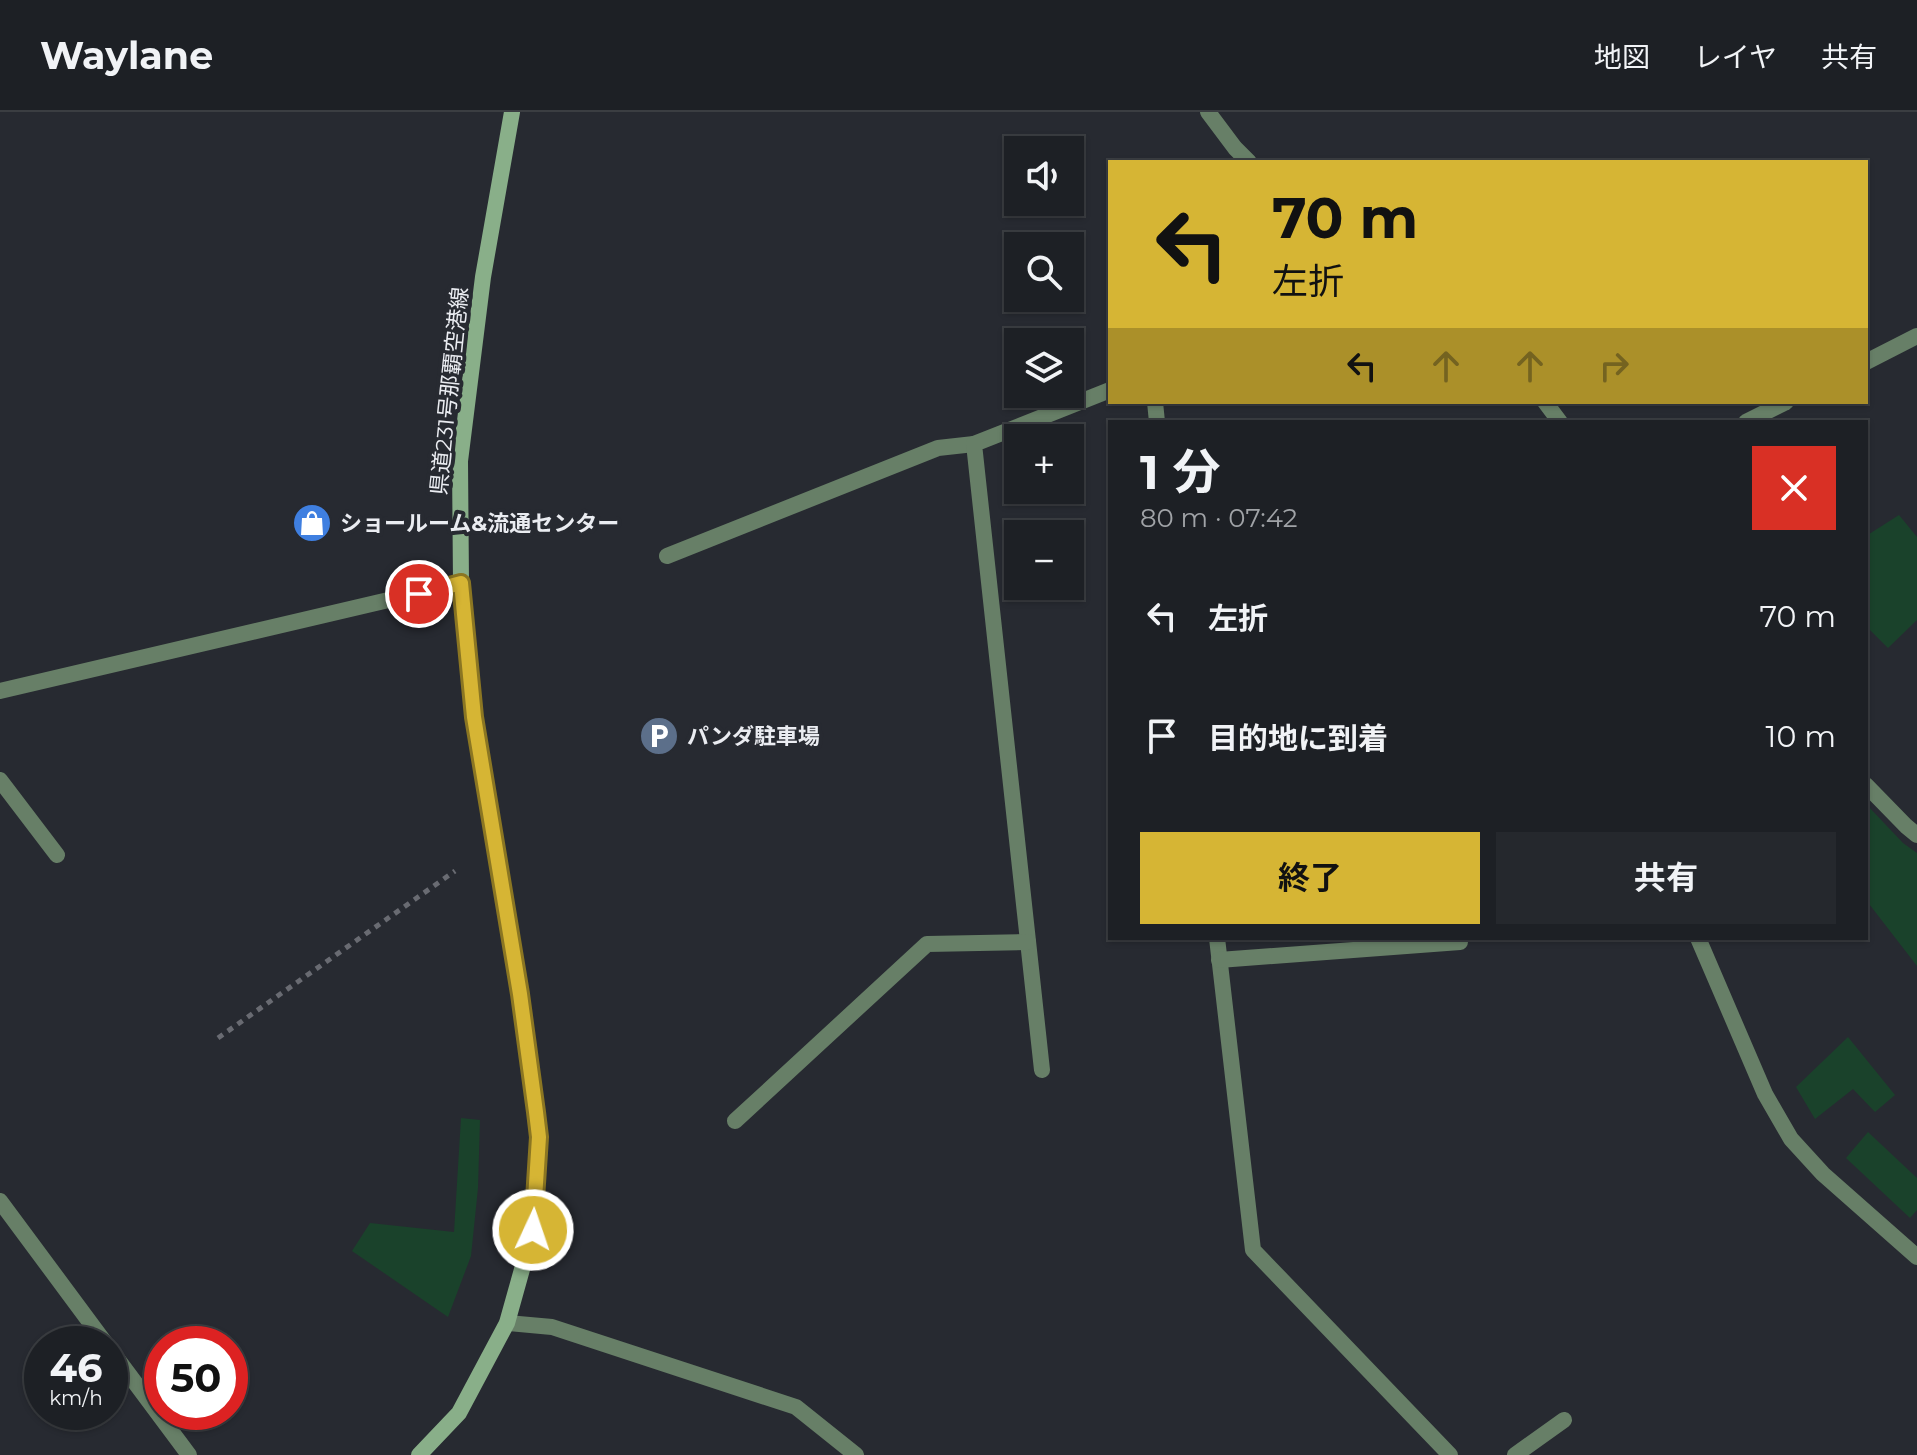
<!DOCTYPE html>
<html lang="ja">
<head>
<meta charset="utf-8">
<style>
	body { margin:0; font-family:Montserrat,"Noto Sans JP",sans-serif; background:#25282d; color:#f1f3f6; height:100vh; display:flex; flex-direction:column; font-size:30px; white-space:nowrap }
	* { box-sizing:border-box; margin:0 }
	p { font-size:26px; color:#a0a3a7 }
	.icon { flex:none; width:44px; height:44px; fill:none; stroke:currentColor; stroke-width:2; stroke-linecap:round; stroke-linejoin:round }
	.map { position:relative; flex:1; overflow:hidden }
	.panel { position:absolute; left:1108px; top:308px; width:760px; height:520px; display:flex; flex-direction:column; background:#1d2025; border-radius:0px; box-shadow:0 2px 6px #0004,0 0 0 2px #3b3e42 }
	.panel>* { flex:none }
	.top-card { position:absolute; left:1108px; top:48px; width:760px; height:244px; border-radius:0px; box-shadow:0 2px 6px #0004,0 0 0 2px #3b3e42; background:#d6b534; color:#111; overflow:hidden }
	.tools { position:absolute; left:1004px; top:24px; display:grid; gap:16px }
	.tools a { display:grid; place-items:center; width:80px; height:80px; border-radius:0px; background:#1d2025; box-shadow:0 2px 6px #0004,0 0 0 2px #3b3e42; font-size:40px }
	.speed { position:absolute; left:24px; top:1214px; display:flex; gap:16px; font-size:40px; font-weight:700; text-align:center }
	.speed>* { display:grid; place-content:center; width:104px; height:104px; border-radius:50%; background:#1d2025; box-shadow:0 2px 6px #0004,0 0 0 2px #3b3e42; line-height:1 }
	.speed small { font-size:20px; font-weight:400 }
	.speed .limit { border:12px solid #d22; background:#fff; color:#111 }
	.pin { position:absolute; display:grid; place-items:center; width:68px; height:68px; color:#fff; margin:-34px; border:4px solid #fff; border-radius:50%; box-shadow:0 2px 8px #0007 }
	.me { position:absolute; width:88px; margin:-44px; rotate:3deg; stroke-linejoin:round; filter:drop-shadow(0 0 6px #0008) }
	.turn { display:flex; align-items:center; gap:28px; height:168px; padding:0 32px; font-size:36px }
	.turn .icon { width:104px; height:104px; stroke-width:2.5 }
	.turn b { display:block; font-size:56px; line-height:68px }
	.lanes { display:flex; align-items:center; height:76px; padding:0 32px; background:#0003; justify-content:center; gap:40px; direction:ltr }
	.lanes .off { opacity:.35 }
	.round { display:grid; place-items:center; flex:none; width:84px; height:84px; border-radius:0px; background:#25282d }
	.overview { display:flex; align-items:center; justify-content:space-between; height:136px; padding:0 32px }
	h1 { font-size:48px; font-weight:700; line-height:60px }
	.cta { display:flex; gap:16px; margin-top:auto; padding:16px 32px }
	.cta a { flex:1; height:92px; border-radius:0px; background:#d6b534; color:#111; font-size:32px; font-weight:700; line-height:92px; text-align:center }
	.cta a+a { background:#25282d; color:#f1f3f6 }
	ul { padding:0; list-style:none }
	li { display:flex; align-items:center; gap:24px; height:120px; padding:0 32px }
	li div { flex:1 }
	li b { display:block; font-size:30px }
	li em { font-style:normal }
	header { display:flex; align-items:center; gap:48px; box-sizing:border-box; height:112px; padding:0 40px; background:#1d2025; border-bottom:2px solid #3b3e42 }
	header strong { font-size:38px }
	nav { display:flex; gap:44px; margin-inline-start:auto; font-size:28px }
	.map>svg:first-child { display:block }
	.green { fill:#1a422b }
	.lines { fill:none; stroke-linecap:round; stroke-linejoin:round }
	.path { stroke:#696b72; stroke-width:5; stroke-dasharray:6 6; stroke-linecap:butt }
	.service { stroke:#677f67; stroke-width:16 }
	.minor { stroke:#677f67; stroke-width:16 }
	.secondary { stroke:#89af89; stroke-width:16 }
	.route-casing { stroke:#8b7622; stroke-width:20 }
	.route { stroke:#d6b534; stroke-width:14 }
	.labels { text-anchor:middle; stroke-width:8; stroke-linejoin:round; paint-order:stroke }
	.street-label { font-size:22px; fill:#eaecf1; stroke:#272a31 }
	.poi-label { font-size:22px; font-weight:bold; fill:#eaecf1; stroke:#272a31; text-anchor:start }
</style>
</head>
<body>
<header>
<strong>Waylane</strong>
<nav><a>地図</a><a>レイヤ</a><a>共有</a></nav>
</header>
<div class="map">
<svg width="1917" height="1343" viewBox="0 0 1917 1343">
	<rect width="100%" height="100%" fill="#272a31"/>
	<g class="green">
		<path d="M 1899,403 L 1917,425 L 1917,508 L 1888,536 L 1866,514 L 1866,424 Z"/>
		<path d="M 1866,692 L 1903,731 L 1917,741 L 1917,854 L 1866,788 Z"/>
		<path d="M 1848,925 L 1895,983 L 1875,1000 L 1853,977 L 1815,1007 L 1796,975 Z"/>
		<path d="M 461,1006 L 480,1008 L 478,1076 L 471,1144 L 448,1205 L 352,1139 L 370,1111 L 454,1120 Z"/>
		<path d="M 1868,1020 L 1917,1066 L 1917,1098 L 1910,1106 L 1846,1046 Z"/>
	</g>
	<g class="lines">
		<path class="path" d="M 218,926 L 455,759"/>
		<path class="service" d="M 0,668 L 57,743"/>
		<g class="minor">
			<path d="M 1208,0 L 1235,36 L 1249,50"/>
			<path d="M 1866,250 L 1917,224"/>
			<path d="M 1155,290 L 1157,310"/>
			<path d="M 1545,290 L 1560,310"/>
			<path d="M 1746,310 L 1786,290"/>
			<path d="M 667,444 L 938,336 L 974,332"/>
			<path d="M 0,579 L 461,471"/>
			<path d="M 1866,673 L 1906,714 L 1917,723"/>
			<path d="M 1217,826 L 1253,1138 L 1450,1343"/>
			<path d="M 1698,826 L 1765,982 L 1791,1027 L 1823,1062 L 1917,1145"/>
			<path d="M 1219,848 L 1460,830"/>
			<path d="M 1042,958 L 974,332 L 1110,278"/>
			<path d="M 735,1009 L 927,832 L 1028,830"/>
			<path d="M 0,1089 L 106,1232"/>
			<path d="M 507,1211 L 552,1215 L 796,1295 L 856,1343"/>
			<path d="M 110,1237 L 189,1343"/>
			<path d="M 1515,1343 L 1564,1308"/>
		</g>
		<path class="secondary" d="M 419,1343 L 459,1301 L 507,1211 L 533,1118 L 539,1025 L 530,951 L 474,605 L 461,471 L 460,349 L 483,165 L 512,0"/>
	</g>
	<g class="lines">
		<g class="route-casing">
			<path id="route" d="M 419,482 L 461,471 L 474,605 L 520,882 L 536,1000 L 539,1025 L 533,1118"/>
		</g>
		<use href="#route" class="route"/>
	</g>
	<defs>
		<g id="shop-disc" transform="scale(2)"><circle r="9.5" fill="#3f7fe0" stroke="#272a31"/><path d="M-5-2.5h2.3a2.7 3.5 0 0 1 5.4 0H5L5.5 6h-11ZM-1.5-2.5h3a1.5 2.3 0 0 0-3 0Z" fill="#fff"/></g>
		<g id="parking-disc" transform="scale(2)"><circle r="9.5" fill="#5c6f8a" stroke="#272a31"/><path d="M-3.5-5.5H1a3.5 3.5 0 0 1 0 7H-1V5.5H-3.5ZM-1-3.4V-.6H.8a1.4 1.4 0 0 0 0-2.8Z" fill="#fff"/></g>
	</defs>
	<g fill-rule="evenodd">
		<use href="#shop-disc" x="312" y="411"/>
		<use href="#parking-disc" x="659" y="624"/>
	</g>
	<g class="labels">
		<g class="street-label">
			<text transform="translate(449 279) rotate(-84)" y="8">県道231号那覇空港線</text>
		</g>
		<g class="poi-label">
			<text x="340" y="419">ショールーム&amp;流通センター</text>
			<text x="687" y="632">パンダ駐車場</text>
		</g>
	</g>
</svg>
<div class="tools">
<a><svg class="icon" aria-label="sound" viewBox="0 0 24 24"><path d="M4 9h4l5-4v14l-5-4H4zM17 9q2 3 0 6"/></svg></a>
<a><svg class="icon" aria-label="search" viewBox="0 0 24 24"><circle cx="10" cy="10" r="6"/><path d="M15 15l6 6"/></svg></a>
<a><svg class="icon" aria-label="layers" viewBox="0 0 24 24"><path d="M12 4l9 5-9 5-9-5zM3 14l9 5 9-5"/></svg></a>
<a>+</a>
<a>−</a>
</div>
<div class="speed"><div>46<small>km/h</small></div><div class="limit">50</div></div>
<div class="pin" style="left:419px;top:482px;background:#d93025"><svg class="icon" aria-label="arrive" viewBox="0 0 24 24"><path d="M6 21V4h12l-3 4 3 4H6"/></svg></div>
<svg class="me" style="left:533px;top:1118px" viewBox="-20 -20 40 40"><circle r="17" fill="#d6b534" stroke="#fff" stroke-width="3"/><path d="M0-11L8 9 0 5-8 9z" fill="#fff"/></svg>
<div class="top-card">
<div class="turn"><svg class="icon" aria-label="left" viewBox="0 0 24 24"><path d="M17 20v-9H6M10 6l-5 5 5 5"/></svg><div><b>70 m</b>左折</div></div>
<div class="lanes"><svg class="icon" aria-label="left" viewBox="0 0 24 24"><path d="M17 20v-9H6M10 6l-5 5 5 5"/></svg><svg class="icon off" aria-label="ahead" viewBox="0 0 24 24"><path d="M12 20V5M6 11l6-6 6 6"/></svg><svg class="icon off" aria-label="ahead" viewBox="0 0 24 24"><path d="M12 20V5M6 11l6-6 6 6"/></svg><svg class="icon off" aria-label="right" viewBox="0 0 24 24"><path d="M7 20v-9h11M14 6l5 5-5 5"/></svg></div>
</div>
<section class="panel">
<div class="overview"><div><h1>1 分</h1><p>80 m · 07:42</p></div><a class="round" style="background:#d93025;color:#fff"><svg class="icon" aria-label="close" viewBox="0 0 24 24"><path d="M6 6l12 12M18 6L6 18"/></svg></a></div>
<ul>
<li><svg class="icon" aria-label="left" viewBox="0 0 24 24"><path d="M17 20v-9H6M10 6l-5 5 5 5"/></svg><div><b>左折</b></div><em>70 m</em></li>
<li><svg class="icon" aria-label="arrive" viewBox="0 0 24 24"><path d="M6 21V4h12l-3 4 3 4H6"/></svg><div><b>目的地に到着</b></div><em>10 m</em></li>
</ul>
<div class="cta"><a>終了</a><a>共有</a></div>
</section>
</div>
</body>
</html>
